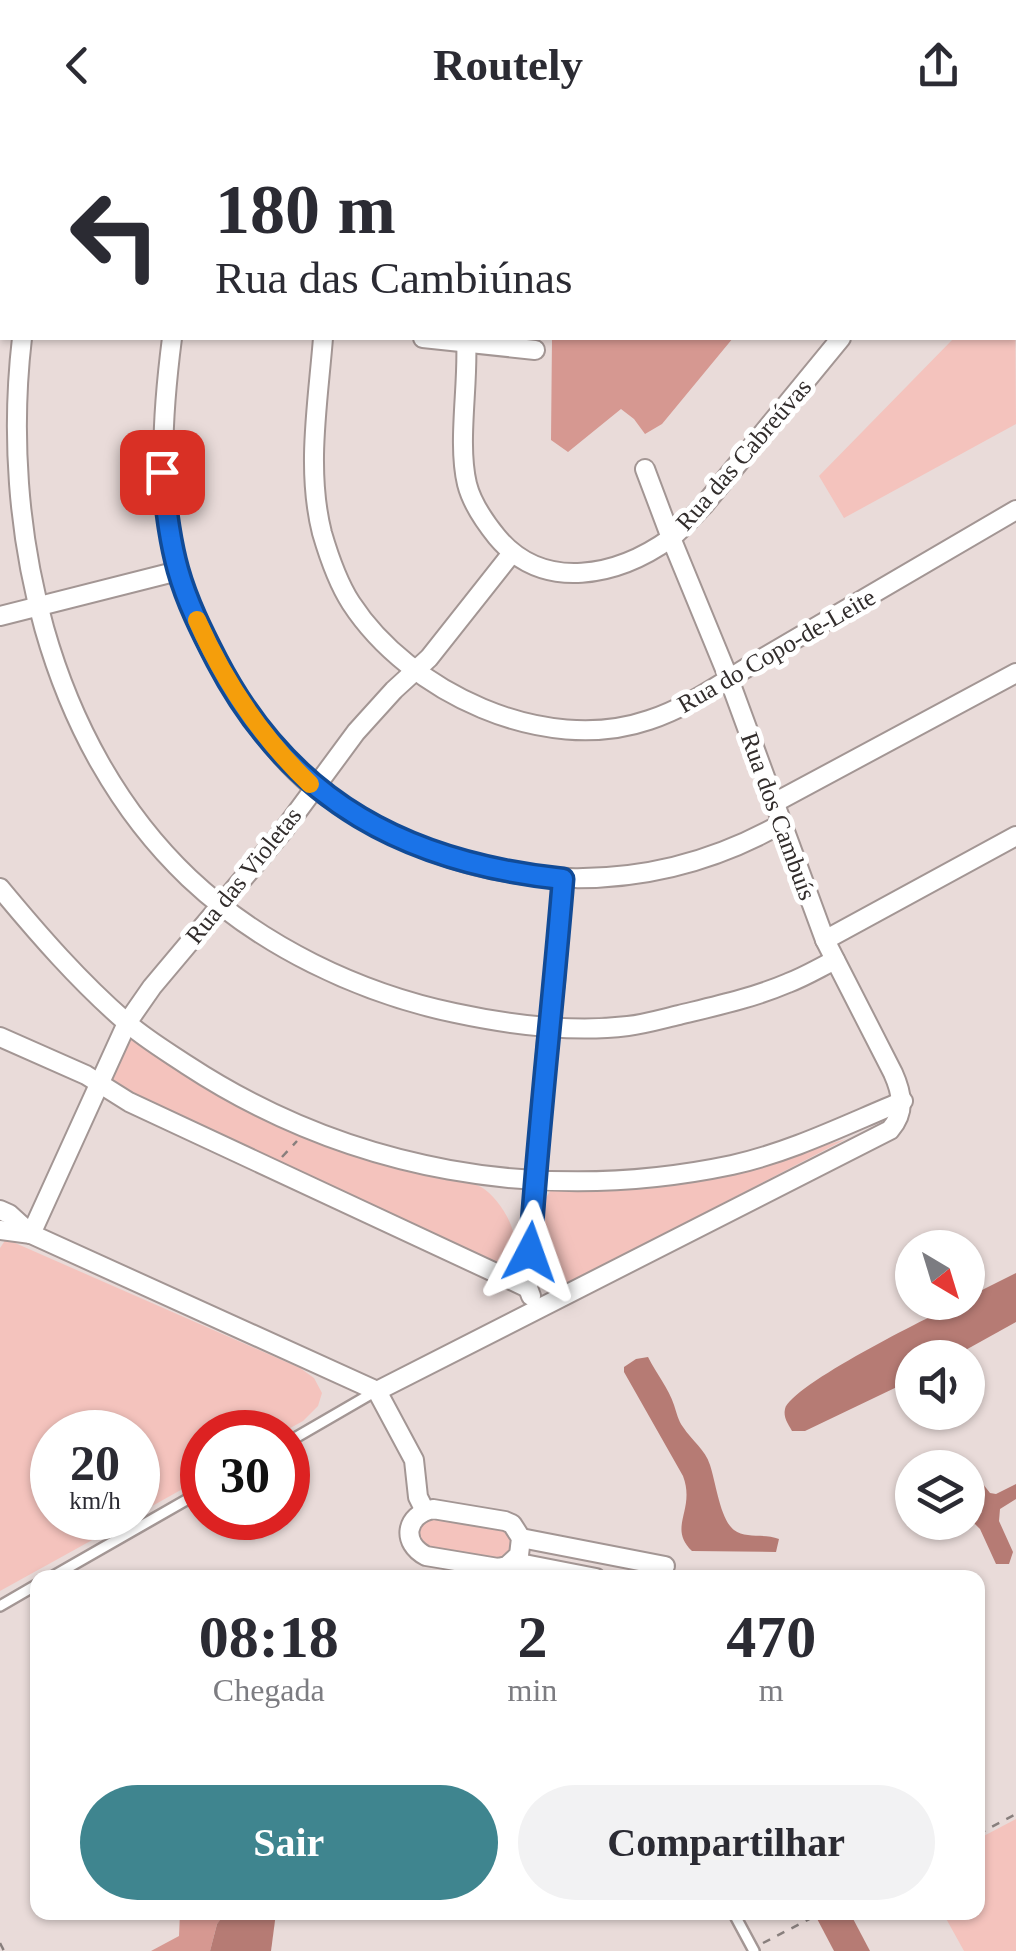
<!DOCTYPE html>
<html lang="pt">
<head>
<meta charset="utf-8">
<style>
	body { margin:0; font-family:Georgia,serif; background:#f2f2f3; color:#2b2b33; height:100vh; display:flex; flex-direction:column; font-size:38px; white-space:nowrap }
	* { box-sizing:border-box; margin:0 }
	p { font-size:32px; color:#7c7c81 }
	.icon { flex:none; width:55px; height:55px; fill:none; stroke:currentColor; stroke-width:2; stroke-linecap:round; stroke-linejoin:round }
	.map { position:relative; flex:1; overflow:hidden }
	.drawer { position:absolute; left:30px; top:1440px; width:955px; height:350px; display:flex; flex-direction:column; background:#fff; border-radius:20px; box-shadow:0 2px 8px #0004 }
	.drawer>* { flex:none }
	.top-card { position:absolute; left:0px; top:0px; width:1018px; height:210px; box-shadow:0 2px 8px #0004; background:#fff; color:#2b2b33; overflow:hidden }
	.needle { width:65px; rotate:142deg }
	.controls { position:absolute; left:895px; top:1100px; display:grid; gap:20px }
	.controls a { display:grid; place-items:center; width:90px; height:90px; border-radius:50%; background:#fff; box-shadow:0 2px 8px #0004; font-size:50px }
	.speed { position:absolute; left:30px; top:1280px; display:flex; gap:20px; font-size:50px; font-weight:700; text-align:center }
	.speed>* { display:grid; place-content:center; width:130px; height:130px; border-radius:50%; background:#fff; box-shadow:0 2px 8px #0004; line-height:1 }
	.speed small { font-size:25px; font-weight:400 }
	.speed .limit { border:15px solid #d22; background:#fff; color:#111 }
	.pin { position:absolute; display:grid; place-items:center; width:85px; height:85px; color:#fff; margin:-42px; border-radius:20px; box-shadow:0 5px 15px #0006 }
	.me { position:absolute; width:110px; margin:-55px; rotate:4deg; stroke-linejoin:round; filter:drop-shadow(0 0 8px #0008) }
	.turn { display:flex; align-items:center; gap:35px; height:210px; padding:0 50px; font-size:45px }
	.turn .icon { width:130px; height:130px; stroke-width:2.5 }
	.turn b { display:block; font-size:70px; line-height:85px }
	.eta { display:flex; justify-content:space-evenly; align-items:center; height:170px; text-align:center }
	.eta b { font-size:60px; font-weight:700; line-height:70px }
	.button { display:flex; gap:20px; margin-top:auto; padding:20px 50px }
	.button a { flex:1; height:115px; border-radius:60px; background:#3f858f; color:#fff; font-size:40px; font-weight:700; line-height:115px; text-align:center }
	.button a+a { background:#f2f2f3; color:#2b2b33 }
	header { display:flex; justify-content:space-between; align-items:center; height:130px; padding:0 50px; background:#fff; font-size:45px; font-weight:700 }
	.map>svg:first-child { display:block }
	.green { fill:#f4c3bd }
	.forest { fill:#d69891 }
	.water { fill:#b67b74 }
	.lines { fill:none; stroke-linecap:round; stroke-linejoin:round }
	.service-casing { stroke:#a39694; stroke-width:14 }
	.minor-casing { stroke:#a39694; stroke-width:22 }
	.tertiary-casing { stroke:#a39694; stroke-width:25 }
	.path { stroke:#887f7d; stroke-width:2.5; stroke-dasharray:8 8; stroke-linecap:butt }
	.service { stroke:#fff; stroke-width:9 }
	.minor { stroke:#fff; stroke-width:18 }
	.tertiary { stroke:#fff; stroke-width:20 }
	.route-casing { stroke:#114b97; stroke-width:25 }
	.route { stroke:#1a73e8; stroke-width:18 }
	.slow { stroke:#f59e0b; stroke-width:18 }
	.labels { text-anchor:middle; stroke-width:10; stroke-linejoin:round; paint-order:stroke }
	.street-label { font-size:25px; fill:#322d2c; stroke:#fff }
</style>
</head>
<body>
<header><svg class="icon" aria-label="back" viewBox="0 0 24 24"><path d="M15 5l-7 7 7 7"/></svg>Routely<svg class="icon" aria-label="share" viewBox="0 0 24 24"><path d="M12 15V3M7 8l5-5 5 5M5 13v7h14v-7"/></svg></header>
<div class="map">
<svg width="1016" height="1821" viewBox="0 0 1016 1821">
	<rect width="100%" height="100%" fill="#e9dbd9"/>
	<g class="green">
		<path d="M 1015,159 L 1016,294 L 844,388 L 819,346 L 954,208 L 1015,208 Z"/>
		<path d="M 127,909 L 131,909 C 182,945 233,977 290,1001 C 304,1007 318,1014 333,1018 C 367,1028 402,1036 437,1045 C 451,1048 468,1050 481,1057 C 503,1069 536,1126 495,1133 L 111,955 L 106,950 Z"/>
		<path d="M 846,1009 L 564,1156 L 556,1158 L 550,1154 L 544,1140 L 544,1071 L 552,1058 L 664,1055 L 736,1042 Z"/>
		<path d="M 6,1109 L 300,1238 L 314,1248 L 322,1263 L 318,1276 L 303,1291 L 283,1302 L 202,1302 L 202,1348 L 138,1384 L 138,1302 L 52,1302 L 52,1388 L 132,1388 L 0,1461 L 0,1118 Z"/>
		<path d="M 433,1387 L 502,1399 C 517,1407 514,1425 498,1430 L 429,1418 L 421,1411 L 418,1401 L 423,1392 Z"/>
		<path d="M 1016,1689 L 1016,1821 L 964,1821 L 943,1783 L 978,1782 L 978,1709 Z"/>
	</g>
	<g class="forest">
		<path d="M 552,208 L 733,208 L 662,294 L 645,304 L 634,289 L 621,279 L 568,322 L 551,310 Z"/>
		<path d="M 180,1783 L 226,1783 L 217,1794 L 210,1821 L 151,1821 L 179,1806 Z"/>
	</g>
	<g class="water">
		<path d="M 1016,1143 L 1016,1192 L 953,1227 L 912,1228 L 912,1269 L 899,1256 L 805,1301 L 792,1301 C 788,1294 783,1287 785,1279 C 791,1255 929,1187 958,1173 L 968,1172 L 968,1167 Z"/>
		<path d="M 648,1227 C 656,1243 669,1259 674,1275 C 677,1284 678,1290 683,1297 C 692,1311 705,1319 710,1335 C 716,1353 720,1389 734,1400 C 746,1409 764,1403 779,1409 L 776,1422 L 692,1421 C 667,1397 696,1380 683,1346 L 624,1242 L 624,1237 L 636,1229 Z"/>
		<path d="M 957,1331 L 965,1331 L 990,1363 L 996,1364 L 1016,1354 L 1016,1369 L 1000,1379 L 999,1391 L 1013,1422 L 1009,1434 L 996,1434 L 980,1399 L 972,1391 L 948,1401 L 942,1398 L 942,1394 L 968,1392 L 968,1338 L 951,1337 Z"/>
		<path d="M 226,1782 L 276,1783 L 271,1821 L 210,1821 L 217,1794 Z"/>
		<path d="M 814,1783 L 850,1783 L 870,1821 L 834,1821 Z"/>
	</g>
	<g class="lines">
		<g class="service-casing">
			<g id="service">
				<path d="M 288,1312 L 376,1261"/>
				<path d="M 50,1448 L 202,1361"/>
				<path d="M 0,1476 L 38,1454"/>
				<path d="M 733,1782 L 754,1821"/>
			</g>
		</g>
		<g class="minor-casing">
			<g id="minor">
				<path d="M 42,2 L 43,0"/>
				<path d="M 194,2 L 194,0"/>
				<path d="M 348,2 L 349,0"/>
				<path d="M 508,2 L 509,0"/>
				<path d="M 0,98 L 2,99"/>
				<path d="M 22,208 C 0,397 48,614 189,748 C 261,816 359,863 455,883 C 511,895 571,903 628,896 C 645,894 662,889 679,885 C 716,876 753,868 788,853 C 804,847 819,838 835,830"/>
				<path d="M 172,208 C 162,286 157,363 178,440 C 199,513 254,607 312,656 C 330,670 350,681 370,692 C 499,766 651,767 781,694"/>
				<path d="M 323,208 C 318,272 306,340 322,403 C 329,427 338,453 351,473 C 409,562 544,626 649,590 C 694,575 727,548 768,525 C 851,477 933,428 1016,380"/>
				<path d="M 423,208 L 535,220"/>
				<path d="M 466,208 C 469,253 457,312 467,354 C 472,374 484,391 497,407 C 544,463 618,446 671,408 C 683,398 693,386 704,375 L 841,208"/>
				<path d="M 0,486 L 178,441"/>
				<path d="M 774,673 L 1016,543"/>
				<path d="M 0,758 C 39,805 79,851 125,891 C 144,908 166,921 187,935 C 349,1041 542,1075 732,1035 C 791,1022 847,994 903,971"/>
				<path d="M 825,810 L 1016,706"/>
				<path d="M 0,907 L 86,945 L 129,972 L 528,1158"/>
				<path d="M 0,1080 L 9,1084 L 31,1104 L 377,1261"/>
				<path d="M 0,1100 L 31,1104"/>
				<path d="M 31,1104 L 127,893 L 152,857 L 283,701 L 356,602 L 394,560 L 429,528 L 512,423"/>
				<path d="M 531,1166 L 528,1158 L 548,896 L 555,853 L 563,749"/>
				<path d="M 377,1261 L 890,1000 C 906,982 902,963 893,943 L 825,810 L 729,549 L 671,408 L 645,339"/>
				<path d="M 377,1261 L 414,1330 L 418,1367 L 425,1381"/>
				<path d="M 433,1379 L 505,1391 L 512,1394 L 521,1408 L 519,1425 L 507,1436 L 498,1438 L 426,1426 C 401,1413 405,1385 433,1379 Z"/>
				<path d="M 521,1408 L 665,1436"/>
				<path d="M 514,1432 L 596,1448"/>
			</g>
		</g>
		<g class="tertiary-casing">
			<g id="tertiary">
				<path d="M 889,0 L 891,2"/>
				<path d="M 1015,139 L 1016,141"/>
			</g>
		</g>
		<g class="path">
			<path d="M 282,1027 L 297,1011"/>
			<path d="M 978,1704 L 1016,1684"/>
			<path d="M 0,1813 L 4,1821"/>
			<path d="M 763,1813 L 823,1782"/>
		</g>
		<use href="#service" class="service"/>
		<use href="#minor" class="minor"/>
		<use href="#tertiary" class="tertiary"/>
	</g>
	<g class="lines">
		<g class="route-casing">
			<path id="route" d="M 162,342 C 166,375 169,408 178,440 C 187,472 202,502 217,531 C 291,673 409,733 563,749 C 553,874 538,998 530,1122"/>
		</g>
		<use href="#route" class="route"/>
		<path class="slow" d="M 197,490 C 224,551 261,607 310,654"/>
	</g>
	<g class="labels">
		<g class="street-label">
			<text transform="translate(743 324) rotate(-49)" y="9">Rua das Cabreúvas</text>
			<text transform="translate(776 520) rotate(-30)" y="9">Rua do Copo-de-Leite</text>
			<text transform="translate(779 686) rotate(70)" y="9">Rua dos Cambuís</text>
			<text transform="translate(243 745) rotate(-51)" y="9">Rua das Violetas</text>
		</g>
	</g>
</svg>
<div class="controls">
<a><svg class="needle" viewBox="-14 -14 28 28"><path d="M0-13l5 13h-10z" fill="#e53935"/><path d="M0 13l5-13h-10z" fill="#7c7c81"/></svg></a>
<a><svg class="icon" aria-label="sound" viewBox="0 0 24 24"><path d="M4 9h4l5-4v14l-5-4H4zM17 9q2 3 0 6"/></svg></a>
<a><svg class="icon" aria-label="layers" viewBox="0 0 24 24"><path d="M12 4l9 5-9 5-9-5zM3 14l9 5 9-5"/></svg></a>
</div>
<div class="speed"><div>20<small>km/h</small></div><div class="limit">30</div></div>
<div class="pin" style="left:162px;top:342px;background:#d93025"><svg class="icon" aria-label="arrive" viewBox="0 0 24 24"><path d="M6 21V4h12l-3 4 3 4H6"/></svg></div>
<svg class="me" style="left:530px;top:1122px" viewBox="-20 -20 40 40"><path d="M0-17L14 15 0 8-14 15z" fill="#1a73e8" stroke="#fff" stroke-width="4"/></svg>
<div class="top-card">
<div class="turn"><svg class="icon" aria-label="left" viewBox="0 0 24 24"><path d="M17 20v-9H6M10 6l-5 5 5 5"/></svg><div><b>180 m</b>Rua das Cambiúnas</div></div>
</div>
<section class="drawer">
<div class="eta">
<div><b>08:18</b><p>Chegada</p></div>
<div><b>2</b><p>min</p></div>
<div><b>470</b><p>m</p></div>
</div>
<div class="button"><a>Sair</a><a>Compartilhar</a></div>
</section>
</div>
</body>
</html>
